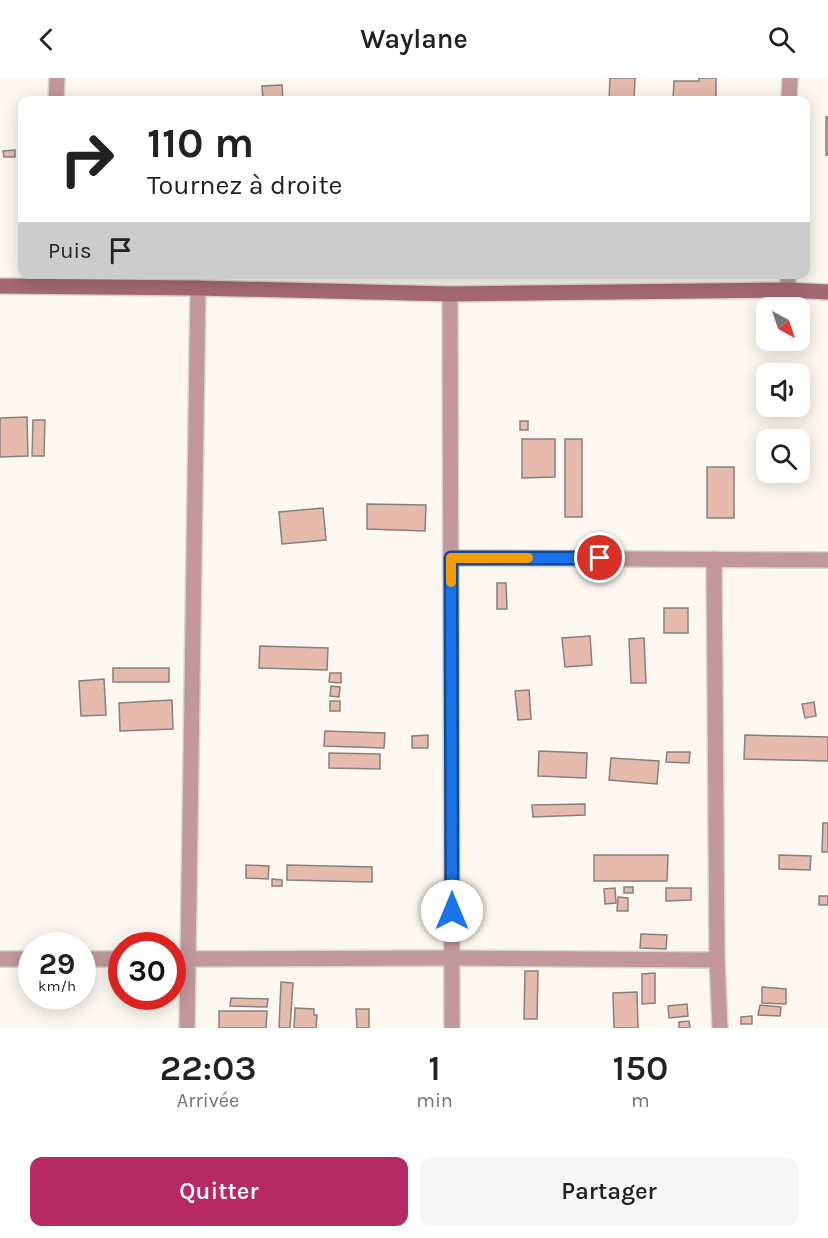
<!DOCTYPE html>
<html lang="fr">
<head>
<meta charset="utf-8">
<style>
	body { margin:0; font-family:Karla,sans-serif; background:#f6f6f6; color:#222; height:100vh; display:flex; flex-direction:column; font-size:22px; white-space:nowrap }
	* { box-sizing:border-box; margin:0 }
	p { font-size:20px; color:#767676 }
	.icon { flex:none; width:33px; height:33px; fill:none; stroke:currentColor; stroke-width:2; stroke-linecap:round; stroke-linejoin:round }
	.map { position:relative; height:950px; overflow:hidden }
	.details { display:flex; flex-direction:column; background:#fff; flex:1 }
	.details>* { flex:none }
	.hud { position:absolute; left:18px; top:18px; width:792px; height:183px; border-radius:12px; box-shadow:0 3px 15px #0003; background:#fff; color:#222; overflow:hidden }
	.needle { width:39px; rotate:140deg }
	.tools { position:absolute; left:756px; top:219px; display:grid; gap:12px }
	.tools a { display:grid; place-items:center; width:54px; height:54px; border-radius:12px; background:#fff; box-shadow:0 3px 15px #0003; font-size:30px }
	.speed { position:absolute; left:18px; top:854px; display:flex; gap:12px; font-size:30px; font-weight:700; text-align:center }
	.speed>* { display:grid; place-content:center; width:78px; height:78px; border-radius:50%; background:#fff; box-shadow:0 3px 15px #0003; line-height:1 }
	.speed small { font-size:15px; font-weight:400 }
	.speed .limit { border:9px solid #d22; background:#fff; color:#111 }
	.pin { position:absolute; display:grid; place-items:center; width:51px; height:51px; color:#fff; margin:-26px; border:3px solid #fff; border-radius:50%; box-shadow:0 2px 6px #0007 }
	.me { position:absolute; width:66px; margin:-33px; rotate:0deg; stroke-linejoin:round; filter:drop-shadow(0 0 4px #0008) }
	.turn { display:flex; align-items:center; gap:21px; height:126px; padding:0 30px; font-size:27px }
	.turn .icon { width:78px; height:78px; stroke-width:2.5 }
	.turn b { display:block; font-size:42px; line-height:51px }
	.then { display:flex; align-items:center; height:57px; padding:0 30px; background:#0003; gap:12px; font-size:22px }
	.eta { display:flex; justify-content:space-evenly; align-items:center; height:102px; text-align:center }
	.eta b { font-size:36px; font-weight:600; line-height:42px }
	.cta { display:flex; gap:12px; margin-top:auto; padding:12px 30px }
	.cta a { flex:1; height:69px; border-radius:12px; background:#b62a64; color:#fff; font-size:24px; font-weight:600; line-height:69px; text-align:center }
	.cta a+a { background:#f6f6f6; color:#222 }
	header { display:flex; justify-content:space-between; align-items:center; height:78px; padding:0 30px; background:#fff; font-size:27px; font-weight:600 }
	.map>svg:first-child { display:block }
	.building { fill:#e6baac; stroke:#88807d; stroke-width:1.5 }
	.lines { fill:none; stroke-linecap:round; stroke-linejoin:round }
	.street-casing { stroke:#d9d6cf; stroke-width:18 }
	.secondary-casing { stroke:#d9d6cf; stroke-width:18 }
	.street { stroke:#c2989d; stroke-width:15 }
	.secondary { stroke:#a46872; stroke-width:15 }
	.route-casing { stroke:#114b97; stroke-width:15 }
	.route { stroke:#1a73e8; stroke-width:10 }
	.slow { stroke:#f59e0b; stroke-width:10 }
</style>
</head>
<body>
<header><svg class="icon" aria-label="back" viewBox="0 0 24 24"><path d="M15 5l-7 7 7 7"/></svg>Waylane<svg class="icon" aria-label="search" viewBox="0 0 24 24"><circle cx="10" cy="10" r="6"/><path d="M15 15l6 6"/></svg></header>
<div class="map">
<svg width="828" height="950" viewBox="0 0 828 950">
	<rect width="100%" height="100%" fill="#fcf8f1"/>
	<g class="building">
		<path d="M 610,0 L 635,0 L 634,22 L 609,22 Z"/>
		<path d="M 699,0 L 716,0 L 716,22 L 673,22 L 674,3 L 699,3 Z"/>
		<path d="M 282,7 L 283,22 L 263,22 L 262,8 Z"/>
		<rect x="826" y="39" width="2" height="38"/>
		<path d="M 15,72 L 15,79 L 4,79 L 3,73 Z"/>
		<path d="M 27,339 L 28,378 L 0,379 L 0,340 Z"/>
		<path d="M 33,342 L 45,342 L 44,378 L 32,378 Z"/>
		<rect x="520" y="343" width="8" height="9"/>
		<path d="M 522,361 L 555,361 L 555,399 L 522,400 Z"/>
		<rect x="565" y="361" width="17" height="78"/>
		<rect x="707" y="389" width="27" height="51"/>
		<path d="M 367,426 L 426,427 L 425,453 L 367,451 Z"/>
		<path d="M 323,430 L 326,462 L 282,466 L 279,434 Z"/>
		<path d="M 497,505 L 506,505 L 507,531 L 497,531 Z"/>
		<rect x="664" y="530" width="24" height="25"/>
		<path d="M 590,558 L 592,587 L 565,589 L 562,560 Z"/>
		<path d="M 644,560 L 646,605 L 631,605 L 629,561 Z"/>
		<path d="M 260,568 L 328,570 L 327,592 L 259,590 Z"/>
		<rect x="113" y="590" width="56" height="14"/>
		<path d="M 330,595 L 341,595 L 341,605 L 329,604 Z"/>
		<path d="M 104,601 L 106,637 L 81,638 L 79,603 Z"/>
		<path d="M 331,608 L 340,609 L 339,619 L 330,618 Z"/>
		<path d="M 529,612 L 531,641 L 518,642 L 515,613 Z"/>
		<path d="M 172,622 L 173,651 L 120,653 L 119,625 Z"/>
		<rect x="330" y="623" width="10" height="10"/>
		<path d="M 814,624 L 816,638 L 805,640 L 802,626 Z"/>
		<path d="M 325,653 L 385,655 L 384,670 L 324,668 Z"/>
		<path d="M 428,657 L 428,670 L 412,670 L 412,658 Z"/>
		<path d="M 745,657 L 828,659 L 828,683 L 744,681 Z"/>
		<path d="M 539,673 L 587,675 L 586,700 L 538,698 Z"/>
		<path d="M 667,674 L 690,674 L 689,685 L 666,684 Z"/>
		<path d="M 329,675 L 380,676 L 380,691 L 329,690 Z"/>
		<path d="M 611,680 L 659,683 L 657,706 L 609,702 Z"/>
		<path d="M 585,726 L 585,737 L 533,739 L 532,727 Z"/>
		<path d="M 823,745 L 828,745 L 828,774 L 822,774 Z"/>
		<path d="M 594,777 L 668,777 L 667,803 L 594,803 Z"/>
		<path d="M 779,777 L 811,778 L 810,792 L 779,791 Z"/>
		<path d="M 246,787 L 269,788 L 268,801 L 246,800 Z"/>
		<path d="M 287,787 L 372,789 L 372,804 L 287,802 Z"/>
		<path d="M 272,801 L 282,802 L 282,808 L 272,808 Z"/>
		<rect x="624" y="809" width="9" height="6"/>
		<path d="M 615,810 L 616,825 L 605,826 L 604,811 Z"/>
		<path d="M 666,810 L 691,810 L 691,822 L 666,823 Z"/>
		<rect x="819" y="818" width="9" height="9"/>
		<path d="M 618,819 L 628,820 L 628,833 L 617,833 Z"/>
		<path d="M 641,856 L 667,857 L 666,871 L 640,870 Z"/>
		<path d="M 525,893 L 538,893 L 537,941 L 524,941 Z"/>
		<path d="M 655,895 L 655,925 L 642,926 L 642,896 Z"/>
		<path d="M 281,904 L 293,905 L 290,950 L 279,950 Z"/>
		<path d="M 762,909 L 786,911 L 786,926 L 762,925 Z"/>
		<path d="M 637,914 L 638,950 L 614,950 L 613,915 Z"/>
		<path d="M 231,920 L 268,921 L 267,929 L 230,928 Z"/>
		<path d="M 687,926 L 688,938 L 669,940 L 668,928 Z"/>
		<path d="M 760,927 L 781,929 L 780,938 L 758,937 Z"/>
		<path d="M 295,930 L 314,931 L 314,937 L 317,937 L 316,950 L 294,950 Z"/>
		<path d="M 356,931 L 369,931 L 369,950 L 357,950 Z"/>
		<path d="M 219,933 L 267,933 L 266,950 L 219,950 Z"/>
		<path d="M 752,938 L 752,946 L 741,946 L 741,939 Z"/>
		<path d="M 689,943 L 690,950 L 679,950 L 679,944 Z"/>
	</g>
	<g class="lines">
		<g class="street-casing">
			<g id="street">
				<path d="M 56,22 L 57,0"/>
				<path d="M 789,22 L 790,0"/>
				<path d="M 788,212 L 788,196"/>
				<path d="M 450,216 L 452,950"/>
				<path d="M 451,480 L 828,482"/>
				<path d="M 714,481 L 717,882 L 720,950"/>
				<path d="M 0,881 L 32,881"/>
				<path d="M 82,881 L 122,881"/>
				<path d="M 172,881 L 452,880 L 717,882"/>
				<path d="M 187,950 L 198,210"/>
			</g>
		</g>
		<g class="secondary-casing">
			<path id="secondary" d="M 0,208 L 198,210 L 450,216 L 788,212 L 828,214"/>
		</g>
		<use href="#street" class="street"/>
		<use href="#secondary" class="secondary"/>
	</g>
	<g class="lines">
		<g class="route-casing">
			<path id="route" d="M 452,833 L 451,480 L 600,480"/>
		</g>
		<use href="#route" class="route"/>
		<path class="slow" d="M 451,504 L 451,480 L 528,480"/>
	</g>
</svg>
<div class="tools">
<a><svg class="needle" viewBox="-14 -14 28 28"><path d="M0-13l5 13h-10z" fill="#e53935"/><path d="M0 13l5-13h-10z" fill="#767676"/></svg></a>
<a><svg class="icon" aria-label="sound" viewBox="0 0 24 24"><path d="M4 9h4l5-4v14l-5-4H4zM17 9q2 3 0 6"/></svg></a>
<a><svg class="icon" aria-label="search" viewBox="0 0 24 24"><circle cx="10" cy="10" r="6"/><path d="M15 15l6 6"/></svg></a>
</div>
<div class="speed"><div>29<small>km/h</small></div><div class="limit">30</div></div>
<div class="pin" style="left:600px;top:480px;background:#d93025"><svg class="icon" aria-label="arrive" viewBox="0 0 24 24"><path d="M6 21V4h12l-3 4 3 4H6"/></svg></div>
<svg class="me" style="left:452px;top:833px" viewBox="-20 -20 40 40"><circle r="19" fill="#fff"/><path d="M0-13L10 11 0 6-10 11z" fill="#1a73e8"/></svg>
<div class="hud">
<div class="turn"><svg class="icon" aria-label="right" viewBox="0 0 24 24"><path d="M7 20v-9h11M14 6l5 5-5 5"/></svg><div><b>110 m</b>Tournez à droite</div></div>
<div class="then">Puis<svg class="icon" aria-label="arrive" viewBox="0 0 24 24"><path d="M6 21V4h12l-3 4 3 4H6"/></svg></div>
</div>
</div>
<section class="details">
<div class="eta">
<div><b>22:03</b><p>Arrivée</p></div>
<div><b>1</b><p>min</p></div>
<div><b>150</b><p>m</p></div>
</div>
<div class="cta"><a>Quitter</a><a>Partager</a></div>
</section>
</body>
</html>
